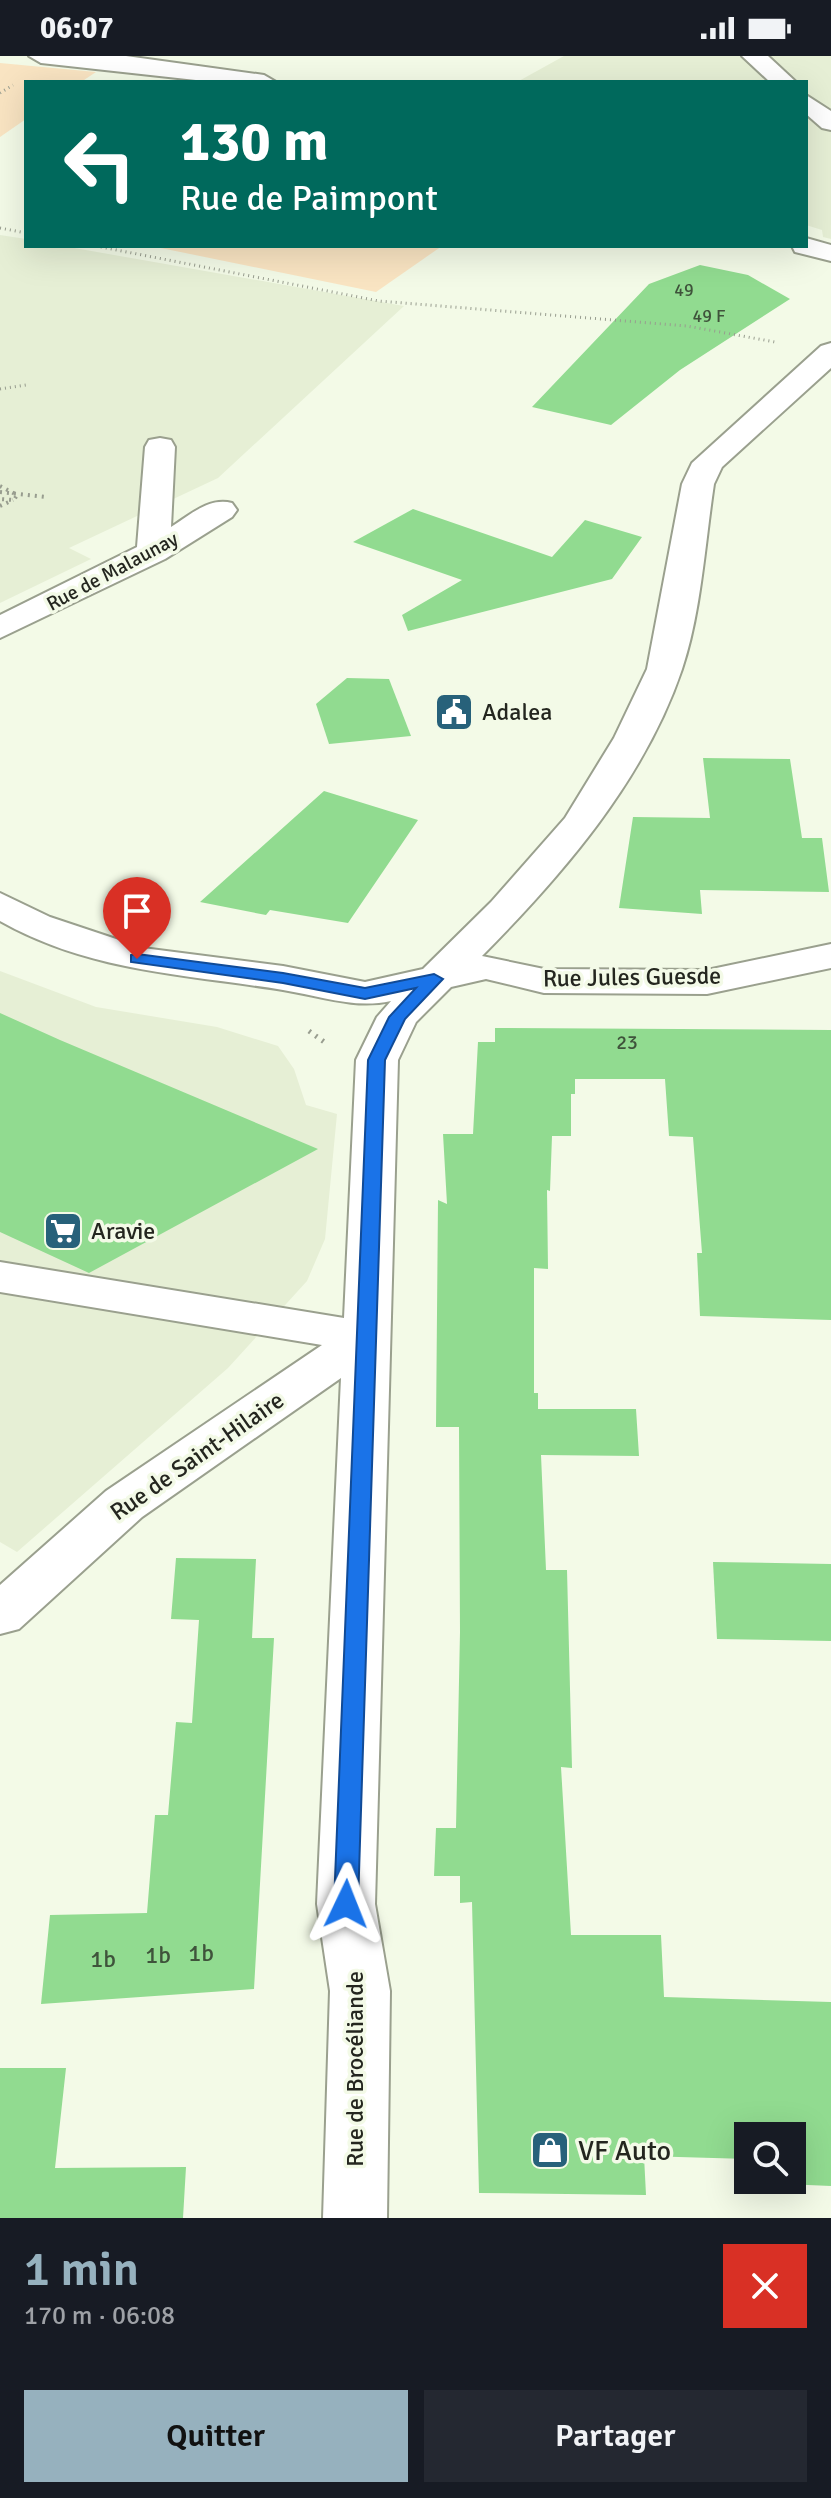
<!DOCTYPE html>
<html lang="fr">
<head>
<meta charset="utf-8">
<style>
	body { margin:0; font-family:Signika,sans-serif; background:#242831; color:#f1f3f6; height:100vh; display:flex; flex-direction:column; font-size:30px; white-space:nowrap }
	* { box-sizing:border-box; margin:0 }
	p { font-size:26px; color:#9ea1a6 }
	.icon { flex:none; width:44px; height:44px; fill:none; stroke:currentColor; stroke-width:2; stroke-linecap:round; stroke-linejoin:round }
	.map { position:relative; height:2162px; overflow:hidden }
	.details { display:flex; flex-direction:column; background:#171b24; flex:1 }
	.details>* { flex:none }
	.hud { position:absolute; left:24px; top:24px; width:784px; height:168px; border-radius:0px; box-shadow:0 8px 32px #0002; background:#00695c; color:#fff; overflow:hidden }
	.tools { position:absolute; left:734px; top:2066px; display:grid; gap:16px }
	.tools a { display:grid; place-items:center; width:72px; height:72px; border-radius:0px; background:#171b24; box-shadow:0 8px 32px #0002; font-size:40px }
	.pin { position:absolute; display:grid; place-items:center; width:68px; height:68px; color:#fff; margin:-82px -34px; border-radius:50% 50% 50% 0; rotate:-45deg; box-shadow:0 0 8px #0007 }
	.pin .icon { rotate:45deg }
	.me { position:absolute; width:88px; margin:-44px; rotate:2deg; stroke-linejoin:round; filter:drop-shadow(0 0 6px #0008) }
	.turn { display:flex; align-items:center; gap:28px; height:168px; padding:0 24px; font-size:36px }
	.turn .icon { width:104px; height:104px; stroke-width:2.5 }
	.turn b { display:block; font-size:56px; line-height:68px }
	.round { display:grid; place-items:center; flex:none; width:84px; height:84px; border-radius:0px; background:#242831 }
	.overview { display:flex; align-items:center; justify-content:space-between; height:136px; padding:0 24px }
	h1 { font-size:48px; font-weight:600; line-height:60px; color:#96b1be }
	.cta { display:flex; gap:16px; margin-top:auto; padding:16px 24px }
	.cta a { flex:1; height:92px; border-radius:0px; background:#96b1be; color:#111; font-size:32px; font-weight:600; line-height:92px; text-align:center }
	.cta a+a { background:#242831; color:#f1f3f6 }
	.status { display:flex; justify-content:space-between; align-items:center; height:56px; padding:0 40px; background:#171b24; direction:ltr }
	.status svg { height:22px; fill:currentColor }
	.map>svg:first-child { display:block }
	.built { fill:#e6efd5 }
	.green { fill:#f9e4c2 }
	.building { fill:#91db90 }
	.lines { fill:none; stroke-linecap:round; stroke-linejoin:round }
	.minor-casing { stroke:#9aa08e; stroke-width:4 }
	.path-far2 { stroke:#989d8f; stroke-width:3; stroke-dasharray:1 4; stroke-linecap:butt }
	.path-far1 { stroke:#989d8f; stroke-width:4; stroke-dasharray:2 5; stroke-linecap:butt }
	.path { stroke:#989d8f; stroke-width:5; stroke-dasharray:2 6; stroke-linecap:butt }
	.minor { fill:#fff; fill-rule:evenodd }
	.route { fill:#1a73e8; stroke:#114b97; stroke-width:2 }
	.labels { text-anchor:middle; stroke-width:7; stroke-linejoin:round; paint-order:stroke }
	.far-number-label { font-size:18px; fill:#3f533b }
	.far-street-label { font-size:20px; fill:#24261f; stroke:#f3fae7 }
	.number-label { font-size:20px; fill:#3f533b }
	.poi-label { font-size:24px; fill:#24261f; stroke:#f3fae7; text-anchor:start }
	.street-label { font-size:24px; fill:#24261f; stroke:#f3fae7 }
	.near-number-label { font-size:24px; fill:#3f533b }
	.near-poi-label { font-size:28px; fill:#24261f; stroke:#f3fae7; text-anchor:start }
</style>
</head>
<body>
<div class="status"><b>06:07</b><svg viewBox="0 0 49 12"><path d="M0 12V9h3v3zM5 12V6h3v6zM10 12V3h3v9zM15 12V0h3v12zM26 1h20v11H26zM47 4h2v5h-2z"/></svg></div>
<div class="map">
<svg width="831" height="2162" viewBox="0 0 831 2162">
	<rect width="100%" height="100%" fill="#f3fae7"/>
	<g class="built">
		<path d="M 564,0 L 831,0 L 831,183 L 823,181 L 822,174 L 806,169 L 806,26 L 517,26 Z"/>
		<path d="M 0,179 L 26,183 L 26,190 L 63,190 L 404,250 L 218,422 L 69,492 L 91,503 L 0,547 Z"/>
		<path d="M 0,915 L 96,951 L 217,971 L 278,990 L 294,1013 L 306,1049 L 337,1058 L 325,1183 L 307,1225 L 228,1312 L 17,1496 L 0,1486 Z"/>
	</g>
	<g class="green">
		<path d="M 0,7 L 96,16 L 81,26 L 26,26 L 26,63 L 0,81 Z"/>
		<path d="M 151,190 L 442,190 L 376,236 Z"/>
	</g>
	<g class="building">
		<path d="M 700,209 L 748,219 L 790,243 L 680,314 L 611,369 L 532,351 L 649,228 Z"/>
		<path d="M 413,453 L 552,501 L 585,464 L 642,481 L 612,523 L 408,575 L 402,559 L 462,524 L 353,486 Z"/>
		<path d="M 347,622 L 389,623 L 411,680 L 329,688 L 316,648 Z"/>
		<path d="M 703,702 L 790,703 L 802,782 L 822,782 L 829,836 L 700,834 L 702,858 L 619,852 L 633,761 L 710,762 Z"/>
		<path d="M 324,735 L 418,764 L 348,867 L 270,854 L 266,859 L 200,846 Z"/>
		<path d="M 0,957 L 60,984 L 318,1093 L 89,1217 L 0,1176 Z"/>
		<path d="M 495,972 L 831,974 L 831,1264 L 700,1260 L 697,1197 L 702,1197 L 693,1081 L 669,1080 L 665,1023 L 575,1023 L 575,1038 L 571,1038 L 571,1080 L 552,1080 L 550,1135 L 547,1134 L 548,1213 L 534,1212 L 534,1337 L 538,1337 L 538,1353 L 636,1353 L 639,1400 L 541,1399 L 546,1514 L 567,1514 L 572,1712 L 561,1711 L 571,1879 L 661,1879 L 664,1941 L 831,1946 L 831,2130 L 762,2127 L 762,2124 L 792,2124 L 792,2080 L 748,2080 L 748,2103 L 644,2100 L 646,2139 L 479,2137 L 472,1846 L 460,1847 L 460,1820 L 434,1820 L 436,1772 L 456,1772 L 460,1576 L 459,1371 L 436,1371 L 438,1144 L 447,1148 L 443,1078 L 473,1078 L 478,986 L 495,986 Z"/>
		<path d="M 176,1502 L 256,1503 L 252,1582 L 274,1582 L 254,1933 L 41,1948 L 50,1859 L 147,1857 L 155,1759 L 168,1759 L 176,1666 L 192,1667 L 199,1564 L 171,1563 Z"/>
		<path d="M 713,1506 L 831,1508 L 831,1585 L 717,1583 Z"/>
		<path d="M 0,2012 L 66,2012 L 55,2112 L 186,2111 L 183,2162 L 0,2162 Z"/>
	</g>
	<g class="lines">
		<g class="minor-casing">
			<g id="minor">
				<path d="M 29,0 L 126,0 L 264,19 L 276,26 L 214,26 L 41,7 Z"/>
				<path d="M 742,0 L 768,0 L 796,26 L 770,26 Z"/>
				<path d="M 806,39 L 831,55 L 831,74 L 822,72 L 806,58 Z"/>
				<path d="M 806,182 L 831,189 L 831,205 L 795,196 L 792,190 L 806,190 Z"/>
				<path d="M 831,287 L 831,312 L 722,411 L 714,428 C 705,487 701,557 682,613 C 644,725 563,818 482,900 L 544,913 L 707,914 L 831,888 L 831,912 L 707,938 L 544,937 L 486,923 L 451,931 L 416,966 L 398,1004 L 375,1848 L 390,1935 L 387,2162 L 323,2162 L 330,1935 L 317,1848 L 341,1322 L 142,1461 L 19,1573 L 0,1578 L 0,1529 L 106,1435 L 322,1289 L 0,1236 L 0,1206 L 344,1262 L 356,1004 L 377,961 L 391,945 C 354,953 320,940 283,934 C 185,918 90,916 0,865 L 0,837 L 50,861 L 143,892 L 283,910 L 365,926 L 423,913 L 491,846 L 565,762 L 614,682 L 647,613 L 682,428 L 692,407 L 821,290 Z"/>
				<path d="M 160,382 L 171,384 L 175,391 L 171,471 C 190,459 209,441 232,447 L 237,454 L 232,461 L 165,503 L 0,582 L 0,559 L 137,491 L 145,391 L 149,384 Z"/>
			</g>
		</g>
		<g class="path-far2">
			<path d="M 0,37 L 13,29"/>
			<path d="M 0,172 L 26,177"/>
			<path d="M 96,190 L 379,245 L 687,270 L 775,286"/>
			<path d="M 0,333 L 26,329"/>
		</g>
		<g class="path-far1">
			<path d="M 0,430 L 17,439 L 14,444 L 0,443"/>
			<path d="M 0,436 L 46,441"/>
			<path d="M 0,450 L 13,444"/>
		</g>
		<path class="path" d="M 309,975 L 327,988"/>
		<use href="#minor" class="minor"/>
	</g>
	<path class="route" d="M 137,898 L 283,917 L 365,932 L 434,918 L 443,923 L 405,963 L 385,1004 L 358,1848 L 355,1855 L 346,1858 L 338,1855 L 334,1848 L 368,1004 L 389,961 L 416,932 L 365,943 L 283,927 L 131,906 L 131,899 Z"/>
	<defs>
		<g id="civic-square" transform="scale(2)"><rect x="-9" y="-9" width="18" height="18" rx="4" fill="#27617a" stroke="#f3fae7"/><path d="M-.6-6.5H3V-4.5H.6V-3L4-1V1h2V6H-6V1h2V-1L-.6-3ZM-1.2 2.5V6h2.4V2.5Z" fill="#fff"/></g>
		<g id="supermarket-square" transform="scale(2)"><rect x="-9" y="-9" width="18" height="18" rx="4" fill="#27617a" stroke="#f3fae7"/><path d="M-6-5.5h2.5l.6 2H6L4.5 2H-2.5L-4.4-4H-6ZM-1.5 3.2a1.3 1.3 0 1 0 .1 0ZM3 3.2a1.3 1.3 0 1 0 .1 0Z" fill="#fff"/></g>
		<g id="shop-square" transform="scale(2)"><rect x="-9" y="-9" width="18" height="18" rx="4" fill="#27617a" stroke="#f3fae7"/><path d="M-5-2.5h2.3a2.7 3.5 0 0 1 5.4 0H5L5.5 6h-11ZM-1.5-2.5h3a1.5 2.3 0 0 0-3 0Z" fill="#fff"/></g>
	</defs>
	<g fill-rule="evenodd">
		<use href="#civic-square" x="454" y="656"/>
		<use href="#supermarket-square" x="63" y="1175"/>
		<use href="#shop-square" x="550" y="2094"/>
	</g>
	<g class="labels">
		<g class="far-number-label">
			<text x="684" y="240">49</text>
			<text x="709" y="266">49 F</text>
		</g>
		<g class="far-street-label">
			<text transform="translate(112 515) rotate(-28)" y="7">Rue de Malaunay</text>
		</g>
		<g class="number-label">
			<text x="627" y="993">23</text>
		</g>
		<g class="poi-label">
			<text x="482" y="664">Adalea</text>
			<text x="91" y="1183">Aravie</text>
		</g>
		<g class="street-label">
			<text transform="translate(632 921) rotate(-1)" y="8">Rue Jules Guesde</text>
			<text transform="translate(197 1400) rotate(-35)" y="8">Rue de Saint-Hilaire</text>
			<text transform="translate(355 2013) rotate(-90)" y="8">Rue de Brocéliande</text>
		</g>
		<g class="near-number-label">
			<text x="201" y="1905">1b</text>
			<text x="158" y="1907">1b</text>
			<text x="103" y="1911">1b</text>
		</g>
		<g class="near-poi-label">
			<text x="578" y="2104">VF Auto</text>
		</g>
	</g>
</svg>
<div class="tools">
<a><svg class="icon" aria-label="search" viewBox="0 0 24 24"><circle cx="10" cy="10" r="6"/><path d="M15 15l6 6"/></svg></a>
</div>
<div class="pin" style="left:137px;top:903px;background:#d93025"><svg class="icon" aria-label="arrive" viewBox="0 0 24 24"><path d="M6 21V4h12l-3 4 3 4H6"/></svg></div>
<svg class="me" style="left:346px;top:1848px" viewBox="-20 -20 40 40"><path d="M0-17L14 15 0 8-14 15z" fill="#1a73e8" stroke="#fff" stroke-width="4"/></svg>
<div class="hud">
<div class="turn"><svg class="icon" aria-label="left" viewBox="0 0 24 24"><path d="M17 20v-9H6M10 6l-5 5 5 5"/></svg><div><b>130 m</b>Rue de Paimpont</div></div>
</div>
</div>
<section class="details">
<div class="overview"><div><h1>1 min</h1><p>170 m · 06:08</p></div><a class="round" style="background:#d93025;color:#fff"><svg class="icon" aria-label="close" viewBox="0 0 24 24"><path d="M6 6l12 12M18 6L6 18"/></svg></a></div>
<div class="cta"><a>Quitter</a><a>Partager</a></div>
</section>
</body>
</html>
